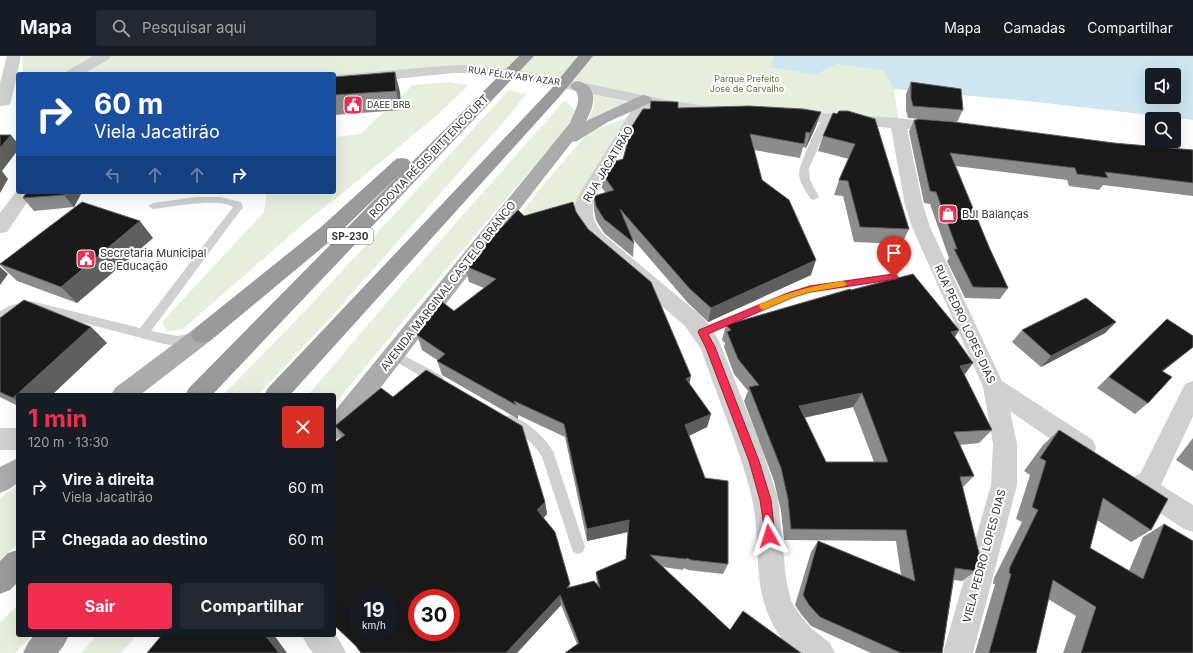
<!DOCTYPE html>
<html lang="pt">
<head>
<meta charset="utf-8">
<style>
	body { margin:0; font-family:Inter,sans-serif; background:#242831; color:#f1f3f6; height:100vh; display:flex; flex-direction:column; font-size:15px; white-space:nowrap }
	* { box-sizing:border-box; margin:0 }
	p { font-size:13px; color:#9ea1a6 }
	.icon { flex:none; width:22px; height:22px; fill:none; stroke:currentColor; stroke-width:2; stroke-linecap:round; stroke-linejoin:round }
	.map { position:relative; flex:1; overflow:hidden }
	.drawer { position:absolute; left:16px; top:337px; width:320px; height:244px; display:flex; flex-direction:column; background:#171b24; border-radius:4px; box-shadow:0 4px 16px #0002 }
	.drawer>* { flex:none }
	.top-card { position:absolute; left:16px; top:16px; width:320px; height:122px; border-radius:4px; box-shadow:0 4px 16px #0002; background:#1a4fa0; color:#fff; overflow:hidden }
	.tools { position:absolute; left:1145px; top:12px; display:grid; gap:8px }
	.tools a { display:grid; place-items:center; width:36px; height:36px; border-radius:4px; background:#171b24; box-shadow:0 4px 16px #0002; font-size:20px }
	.speed { position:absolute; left:348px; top:533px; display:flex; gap:8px; font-size:20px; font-weight:700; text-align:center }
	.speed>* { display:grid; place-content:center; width:52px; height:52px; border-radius:50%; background:#171b24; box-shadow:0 4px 16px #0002; line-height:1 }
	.speed small { font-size:10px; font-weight:400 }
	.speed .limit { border:6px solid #d22; background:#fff; color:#111 }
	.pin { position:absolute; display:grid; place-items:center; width:34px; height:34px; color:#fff; margin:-41px -17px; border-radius:50% 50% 50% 0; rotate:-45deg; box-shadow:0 0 4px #0007 }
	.pin .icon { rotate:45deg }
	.me { position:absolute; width:44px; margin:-22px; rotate:354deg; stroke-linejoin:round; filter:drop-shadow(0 0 3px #0008) }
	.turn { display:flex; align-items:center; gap:14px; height:84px; padding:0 12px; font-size:18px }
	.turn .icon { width:52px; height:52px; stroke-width:2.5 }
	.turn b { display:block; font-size:28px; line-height:34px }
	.lanes { display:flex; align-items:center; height:38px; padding:0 12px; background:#0003; justify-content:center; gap:20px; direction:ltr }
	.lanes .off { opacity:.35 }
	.round { display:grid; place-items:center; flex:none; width:42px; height:42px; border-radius:4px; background:#242831 }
	.headline { display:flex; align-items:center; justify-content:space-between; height:68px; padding:0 12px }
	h1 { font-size:24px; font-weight:700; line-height:30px; color:#f12d52 }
	.action { display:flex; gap:8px; margin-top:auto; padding:8px 12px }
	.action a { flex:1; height:46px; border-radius:4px; background:#f12d52; color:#fff; font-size:16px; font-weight:700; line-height:46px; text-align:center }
	.action a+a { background:#242831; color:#f1f3f6 }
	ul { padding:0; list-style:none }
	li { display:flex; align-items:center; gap:12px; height:52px; padding:0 12px }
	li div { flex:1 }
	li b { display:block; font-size:15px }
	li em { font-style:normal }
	header { display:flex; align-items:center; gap:24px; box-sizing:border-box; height:56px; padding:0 20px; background:#171b24; border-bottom:1px solid #363941 }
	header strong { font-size:19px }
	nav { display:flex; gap:22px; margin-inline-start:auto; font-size:14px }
	.search { width:280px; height:36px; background:#242831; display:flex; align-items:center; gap:10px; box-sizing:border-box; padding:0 14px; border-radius:4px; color:#9ea1a6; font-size:15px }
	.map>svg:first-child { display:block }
	.green { fill:#e8eede }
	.water { fill:#cde6f0; fill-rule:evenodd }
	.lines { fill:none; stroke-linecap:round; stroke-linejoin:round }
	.lane { fill:#d0d0d0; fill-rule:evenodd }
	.street { fill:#d0d0d0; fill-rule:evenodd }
	.primary { fill:#ababab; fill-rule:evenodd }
	.highway { fill:#9a9a9a; fill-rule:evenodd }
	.wall { fill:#8c8c8c; fill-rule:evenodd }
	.shaded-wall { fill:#5f5f5f }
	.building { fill:#1a1a1a; stroke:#5f5f5f; fill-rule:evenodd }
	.route { fill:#f12d52; stroke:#9d1d35 }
	.slow { fill:#f59e0b }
	.labels { text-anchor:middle; stroke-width:4; stroke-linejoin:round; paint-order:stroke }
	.far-street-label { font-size:9px; fill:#333; stroke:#fff }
	.far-park-label { font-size:9px; fill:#5c733c; stroke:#fff }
	.far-poi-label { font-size:9px; fill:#333; stroke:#fff; text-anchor:start }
	.shield { fill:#fff; stroke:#707070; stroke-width:1 }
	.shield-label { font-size:10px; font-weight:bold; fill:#333 }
	.street-label { font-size:11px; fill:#333; stroke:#fff }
	.poi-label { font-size:11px; fill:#333; stroke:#fff; text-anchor:start }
</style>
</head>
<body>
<header>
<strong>Mapa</strong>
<div class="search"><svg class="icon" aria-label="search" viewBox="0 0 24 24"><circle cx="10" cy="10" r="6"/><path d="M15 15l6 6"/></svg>Pesquisar aqui</div>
<nav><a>Mapa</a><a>Camadas</a><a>Compartilhar</a></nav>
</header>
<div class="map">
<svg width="1193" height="597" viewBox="0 0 1193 597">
	<rect width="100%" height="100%" fill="#fff"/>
	<g class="green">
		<path d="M 22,0 L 774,0 L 771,11 L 815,19 L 837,8 L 883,15 L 894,33 L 899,67 L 708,55 L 482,13 L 334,22 L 334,18 L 23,18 Z"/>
		<path d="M 447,26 L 469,29 L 434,62 L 344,136 L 308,164 L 183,273 L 167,275 L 162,266 L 264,156 L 267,136 L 334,136 L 334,81 L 360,78 L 413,29 Z"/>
		<path d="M 509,34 L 526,38 L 508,61 L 332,260 L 258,339 L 223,339 L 306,254 Z"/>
		<path d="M 592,38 L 629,46 L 587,65 C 591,57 598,47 592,38 Z"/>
		<path d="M 564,45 L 569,48 L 575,55 C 573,68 541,103 531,114 C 464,191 399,270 334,349 L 334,339 L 308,339 L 423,204 Z"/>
		<path d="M 628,61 L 576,151 L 543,165 L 520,159 L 542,130 L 589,76 Z"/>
		<path d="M 18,429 L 18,488 L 0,504 L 0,442 Z"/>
		<path d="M 18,549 L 18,579 L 32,579 L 15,597 L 0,597 L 0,567 Z"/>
		<path d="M 97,579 L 137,579 L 121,597 L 81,597 Z"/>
	</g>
	<path class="water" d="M 774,0 L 1193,0 L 1193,64 L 1028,45 L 894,33 L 883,15 L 837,8 L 815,19 L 770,11 ZM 1152,19 L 1174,19 L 1174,41 L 1152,41 Z"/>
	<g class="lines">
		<g class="lane">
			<path d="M 826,60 L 830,63 L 809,113 L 810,124 L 819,141 L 814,144 L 811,143 C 806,136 799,126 799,117 C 800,108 819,62 826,60 Z"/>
			<path d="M 196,141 L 220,141 L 241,146 L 243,151 L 151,275 L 177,280 L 195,277 L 199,279 L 201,282 L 199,285 L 177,290 L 164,288 L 31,253 L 18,256 L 0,264 L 0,255 L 11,249 L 31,245 L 140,272 L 233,151 C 218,141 171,151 153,153 L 148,150 L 153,147 Z"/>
			<path d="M 894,217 L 898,218 L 899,221 L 898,224 L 811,237 L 795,242 L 706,279 L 702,281 L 698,279 L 696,276 L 698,273 L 787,236 L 811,229 Z"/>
			<path d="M 394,294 L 442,320 L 444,324 L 442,328 L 438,329 L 434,328 L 390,302 L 388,299 L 390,296 Z"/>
			<path d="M 510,359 C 528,366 543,379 553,395 L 585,491 L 583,496 L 578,498 L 573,496 L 542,401 C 537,392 530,385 522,379 C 515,375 507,372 504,365 L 505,361 Z"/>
		</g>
		<g class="street">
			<path d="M 7,0 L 21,0 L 11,46 L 9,49 L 0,50 L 0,27 Z"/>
			<path d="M 93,0 L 111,0 L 109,3 L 83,18 L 65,18 L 67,15 Z"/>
			<path d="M 455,9 C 499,9 541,18 584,27 C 627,36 669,45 712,51 L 718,53 L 720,56 L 718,59 L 712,61 L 650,50 L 596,140 C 590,155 593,166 603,178 L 699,258 L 710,270 L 719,285 L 761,390 L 778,442 L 786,523 L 791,545 L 800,559 L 811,572 L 830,587 L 835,597 L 795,597 C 743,548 766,493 750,434 C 737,386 717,340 701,293 L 685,270 L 589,188 L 579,173 L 575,163 L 574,152 L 578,140 L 636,47 L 534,26 L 480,17 L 455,17 L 334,29 L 334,19 Z"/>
			<path d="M 789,55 L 898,62 L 948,68 L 950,71 L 948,74 L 942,76 L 907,73 L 923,149 L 930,171 L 1002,325 L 1093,384 L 1096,392 L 1093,400 L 1084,403 L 1075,400 L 1010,355 L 1017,388 L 1017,429 L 973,597 L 943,597 L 991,429 L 993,388 L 983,331 L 912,171 L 905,149 L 891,72 L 783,63 L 781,60 L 783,57 Z"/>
			<path d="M 18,133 L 18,136 L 34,136 L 7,176 L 0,177 L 0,157 Z"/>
			<path d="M 1193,325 L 1193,360 L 1161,429 L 1193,449 L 1193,476 L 1184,473 L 1131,438 L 1127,430 L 1131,422 L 1140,418 L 1185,328 Z"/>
			<rect x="0" y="372" width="18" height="22"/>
			<path d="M 334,577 L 341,587 L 346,597 L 313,597 L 307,589 L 302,579 L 334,579 Z"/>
		</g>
		<g class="primary">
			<path d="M 578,25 C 600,31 594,50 586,65 L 638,41 L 644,39 L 650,41 L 652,44 L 650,47 L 608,66 L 577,85 L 572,86 L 342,381 L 334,384 L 334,356 L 570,67 C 573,59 581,46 577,37 C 576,35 572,33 570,30 L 573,27 Z"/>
			<path d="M 202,271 L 210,273 L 213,279 L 210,285 L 140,339 L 111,339 L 115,332 L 194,273 Z"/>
			<path d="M 18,402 L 18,427 L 9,433 L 0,437 L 0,411 Z"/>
		</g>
		<g class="highway">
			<path d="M 519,0 L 534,0 L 212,339 L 185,339 L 189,332 L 400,118 L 335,181 L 210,285 L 202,287 L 194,285 L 191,279 L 194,273 L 321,171 L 396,103 L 402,102 L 408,103 L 411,107 L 409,109 Z"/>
			<path d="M 578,0 L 593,0 L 561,39 L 290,339 L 264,339 L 268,332 L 551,33 Z"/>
			<path d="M 18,494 L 18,526 L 10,534 L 0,538 L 0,505 L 8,497 Z"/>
			<path d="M 34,579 L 69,579 L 64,589 L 58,597 L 23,597 L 28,587 Z"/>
		</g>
	</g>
	<g class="wall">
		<path d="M 334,21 L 400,36 L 401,54 L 334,59 Z"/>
		<path d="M 911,26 L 963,54 L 957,66 L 908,62 L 906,54 L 906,38 Z"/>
		<path d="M 678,52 L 821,56 L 816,70 L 806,92 L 803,91 L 800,102 L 754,94 L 762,124 L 811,219 L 708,266 L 688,247 L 632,182 L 634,187 L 633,201 L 604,177 L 596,164 L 594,154 L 594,140 L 606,137 L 602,132 L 602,118 L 623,103 L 650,53 Z"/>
		<path d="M 837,58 L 909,173 L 902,188 L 854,186 L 843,140 L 834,139 L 839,124 L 849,103 L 818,95 L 823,80 Z"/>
		<path d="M 917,63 L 1114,87 L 1193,94 L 1193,140 L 1103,129 L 1099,134 L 1069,130 L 1067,124 L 956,110 L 989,191 L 1008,232 L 1000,243 L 965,242 L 947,205 L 949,202 L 930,148 L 924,147 L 909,76 L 914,64 L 916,64 Z"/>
		<path d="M 27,136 L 82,136 L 74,151 L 34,155 L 23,142 Z"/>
		<path d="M 576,156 L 689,327 L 711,358 L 707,371 L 689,380 L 728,508 L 723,518 L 688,514 L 684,512 L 683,514 L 663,511 L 730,574 L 801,597 L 577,588 L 561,549 L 517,597 L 361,597 L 342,381 L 335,370 L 393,341 L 545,446 L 547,458 L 544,462 L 570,531 L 597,528 L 596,516 L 626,503 L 628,476 L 587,485 L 565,381 L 518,359 L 518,363 L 442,319 L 437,304 L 422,294 L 417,279 L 454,255 L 484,232 L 469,226 L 465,210 L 524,160 Z"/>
		<path d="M 153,182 L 77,247 L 17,225 L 0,209 L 0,208 Z"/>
		<path d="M 851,234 L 959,274 L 955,281 L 973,307 L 964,319 L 992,374 L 979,387 L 960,389 L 974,420 L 963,431 L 976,515 L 962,525 L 954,524 L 942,597 L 871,597 L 811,570 L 801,558 L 795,549 L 811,496 L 818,485 L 901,519 L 896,485 L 784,484 L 781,455 L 774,425 L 744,345 L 748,335 L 734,318 L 724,291 L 725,287 L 722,284 L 726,269 ZM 853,351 L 874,406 L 826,406 L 804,362 Z"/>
		<path d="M 0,262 L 91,271 L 107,287 L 18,339 L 18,350 L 0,341 Z"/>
		<path d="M 1167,263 L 1193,280 L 1193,291 L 1163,315 L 1148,347 L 1135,358 L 1097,332 L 1155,274 Z"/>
		<path d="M 1116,266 L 1105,277 L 1041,311 L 1012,286 L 1022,274 Z"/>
		<path d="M 1059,374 L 1151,474 L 1131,486 L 1097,464 L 1090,492 L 1129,515 L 1143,481 L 1164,468 L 1193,597 L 1063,597 L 1076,560 L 1048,543 L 1036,597 L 975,597 L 995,528 L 993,528 L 994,522 L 1022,466 L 1016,463 L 1030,419 L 1024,415 L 1043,389 Z"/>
		<path d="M 1193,382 L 1193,415 L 1176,404 Z"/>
	</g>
	<g class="shaded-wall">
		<path d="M 395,16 L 400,36 L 401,54 L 396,35 Z"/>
		<path d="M 821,56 L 816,70 L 806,92 L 810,77 Z"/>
		<path d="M 11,79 L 18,88 L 18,94 L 2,115 L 8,123 L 0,137 L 0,92 Z"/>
		<path d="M 66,136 L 82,136 L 74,151 L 64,139 Z"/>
		<path d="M 140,165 L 153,182 L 77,247 L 61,231 Z"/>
		<path d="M 816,204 L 811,219 L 708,266 L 711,252 Z"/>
		<path d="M 0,211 L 8,218 L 0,229 Z"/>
		<path d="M 1116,266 L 1105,277 L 1041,311 L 1051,300 Z"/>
		<path d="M 91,271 L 107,287 L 52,339 L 18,339 L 18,346 L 13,342 Z"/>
		<path d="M 959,274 L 949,289 L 951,276 Z"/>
		<path d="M 1193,291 L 1187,296 L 1149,326 L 1162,315 Z"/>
		<path d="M 973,307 L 962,322 L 960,310 Z"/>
		<path d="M 691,320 L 688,335 L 686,323 Z"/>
		<path d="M 862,337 L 853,351 L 792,364 L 799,350 Z"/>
		<path d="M 711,358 L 707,371 L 682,383 L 685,369 Z"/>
		<path d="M 545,446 L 547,458 L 539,466 L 537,454 Z"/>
		<path d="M 629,464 L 628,476 L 587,485 L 587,473 Z"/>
		<path d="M 560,539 L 561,549 L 517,597 L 506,597 Z"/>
		<path d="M 265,579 L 274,579 L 287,597 L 279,597 Z"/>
	</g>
	<g class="building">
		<path d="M 395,16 L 396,35 L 334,39 L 334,21 Z"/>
		<path d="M 911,26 L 961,33 L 963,54 L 913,50 L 911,42 Z"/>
		<path d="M 651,45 L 678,46 L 678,52 L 749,50 L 803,53 L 821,56 L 810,77 L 806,76 L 804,88 L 750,78 L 762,124 L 789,144 L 816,204 L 711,252 L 690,233 L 620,153 L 634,187 L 604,163 L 596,150 L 594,140 L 614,134 L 602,118 L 609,107 L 623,103 L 632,70 L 643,53 L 650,53 Z"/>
		<path d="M 839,55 L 848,55 L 875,63 L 909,173 L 860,171 L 848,125 L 839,124 L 855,88 L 823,80 L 833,57 L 837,58 Z"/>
		<path d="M 917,63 L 954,66 L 1114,87 L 1193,94 L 1193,127 L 1105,116 L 1108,122 L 1077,118 L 1075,112 L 950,97 L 989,191 L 1008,232 L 973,231 L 954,193 L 957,193 L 936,136 L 930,135 L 914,64 L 917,64 Z"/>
		<path d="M 0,79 L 11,79 L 0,92 Z"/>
		<path d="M 27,136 L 66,136 L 64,139 L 23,142 Z"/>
		<path d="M 82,146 L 140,165 L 61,231 L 0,208 Z"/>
		<path d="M 573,146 L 576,156 L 588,173 L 651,226 L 691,320 L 686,323 L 711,358 L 685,369 L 705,422 L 728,425 L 728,508 L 691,504 L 687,502 L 686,503 L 650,499 L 730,574 L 743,555 L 801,597 L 565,597 L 579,587 L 560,539 L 506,597 L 361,597 L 356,590 L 334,569 L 334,387 L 345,379 L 335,370 L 381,332 L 393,341 L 426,314 L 522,370 L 545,446 L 537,454 L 555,476 L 570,528 L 567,532 L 594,525 L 600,532 L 596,516 L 626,503 L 629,464 L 587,473 L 564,368 L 514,345 L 516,349 L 437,305 L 445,298 L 417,279 L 441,245 L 454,255 L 496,223 L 465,210 L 518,154 L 524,160 ZM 357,542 L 391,542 L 391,576 L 357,576 ZM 417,542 L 451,542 L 451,576 L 417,576 Z"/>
		<path d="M 913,218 L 959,274 L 951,276 L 973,307 L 960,310 L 992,374 L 954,376 L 974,420 L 960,421 L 980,501 L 976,515 L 955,512 L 942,597 L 901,597 L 820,561 L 809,549 L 803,539 L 818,485 L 915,525 L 906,474 L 791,473 L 788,443 L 781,412 L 749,331 L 759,329 L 738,303 L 727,276 L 731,274 L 726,269 L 850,233 L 851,234 ZM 862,337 L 888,406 L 826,406 L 799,350 Z"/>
		<path d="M 1086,242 L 1116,266 L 1051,300 L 1022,274 Z"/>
		<path d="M 24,244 L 91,271 L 13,342 L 0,336 L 0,262 Z"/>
		<path d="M 1167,263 L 1193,280 L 1193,291 L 1162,315 L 1172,321 L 1148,347 L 1109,321 Z"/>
		<path d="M 1059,374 L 1168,443 L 1151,474 L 1103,442 L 1090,492 L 1143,523 L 1164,468 L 1193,485 L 1193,597 L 1081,597 L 1096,551 L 1053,524 L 1036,597 L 989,597 L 1011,518 L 1009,517 L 1010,511 L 1038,454 L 1032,451 L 1046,405 L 1040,402 Z"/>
		<path d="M 162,579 L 265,579 L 279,597 L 147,597 Z"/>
	</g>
	<path class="route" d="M 894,218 L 898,221 L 896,223 L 810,236 L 793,241 L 708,278 L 715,291 L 759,405 L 771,444 L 775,480 L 773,483 L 769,485 L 766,483 L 760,444 L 749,405 L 706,292 L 698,276 L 699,274 L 788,237 L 810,230 Z"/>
	<path class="slow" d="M 842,225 L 845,226 L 847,228 L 845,230 L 810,236 L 793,241 L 763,254 L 759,251 L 760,248 C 790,236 810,230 842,225 Z"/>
	<defs>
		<g id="civic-square" transform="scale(1)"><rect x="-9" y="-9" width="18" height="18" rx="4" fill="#f12d52" stroke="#fff"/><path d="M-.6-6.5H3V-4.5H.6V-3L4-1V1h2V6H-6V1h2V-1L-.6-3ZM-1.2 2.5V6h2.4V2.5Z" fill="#fff"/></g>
		<g id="shop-square" transform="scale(1)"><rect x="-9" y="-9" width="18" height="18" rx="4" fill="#f12d52" stroke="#fff"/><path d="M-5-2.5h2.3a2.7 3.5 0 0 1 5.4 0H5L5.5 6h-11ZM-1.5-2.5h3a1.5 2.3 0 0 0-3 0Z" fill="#fff"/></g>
	</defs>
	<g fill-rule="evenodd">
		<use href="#civic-square" x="353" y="49"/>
		<use href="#shop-square" x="948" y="158"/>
		<use href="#civic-square" x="86" y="203"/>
	</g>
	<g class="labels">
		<g class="far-street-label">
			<text transform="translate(514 20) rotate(8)" y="3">RUA FÉLIX ABY AZAR</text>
		</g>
		<g class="far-park-label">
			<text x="747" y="26">Parque Prefeito<tspan x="747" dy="10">José de Carvalho</tspan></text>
		</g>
		<g class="far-poi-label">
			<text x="367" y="52">DAEE BRB</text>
		</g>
		<rect class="shield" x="327" y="172" width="46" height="16" rx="3"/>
		<g class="shield-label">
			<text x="350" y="184">SP-230</text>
		</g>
		<g class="street-label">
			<text transform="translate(429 100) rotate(-46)" y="4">RODOVIA RÉGIS BITTENCOURT</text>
			<text transform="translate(608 108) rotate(-59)" y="4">RUA JACATIRÃO</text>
			<text transform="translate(448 230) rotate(-52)" y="4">AVENIDA MARGINAL CASTELO BRANCO</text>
			<text transform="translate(965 268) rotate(65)" y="4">RUA PEDRO LOPES DIAS</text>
			<text transform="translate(984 500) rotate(-75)" y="4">VIELA PEDRO LOPES DIAS</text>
		</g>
		<g class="poi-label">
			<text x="962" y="162">BJI Balanças</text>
			<text x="100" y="201">Secretaria Municipal<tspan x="100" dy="13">de Educação</tspan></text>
		</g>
	</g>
</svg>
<div class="tools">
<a><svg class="icon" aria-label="sound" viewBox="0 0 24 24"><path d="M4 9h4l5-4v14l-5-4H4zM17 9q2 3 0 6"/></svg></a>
<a><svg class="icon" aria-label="search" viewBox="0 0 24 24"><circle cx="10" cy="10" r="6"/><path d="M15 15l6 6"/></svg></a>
</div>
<div class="speed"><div>19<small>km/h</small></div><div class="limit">30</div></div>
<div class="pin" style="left:894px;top:221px;background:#d93025"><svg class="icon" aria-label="arrive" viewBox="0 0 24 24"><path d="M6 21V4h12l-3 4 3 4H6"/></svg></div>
<svg class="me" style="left:769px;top:480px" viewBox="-20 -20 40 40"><path d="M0-17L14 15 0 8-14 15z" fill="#f12d52" stroke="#fff" stroke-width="4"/></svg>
<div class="top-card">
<div class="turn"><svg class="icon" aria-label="right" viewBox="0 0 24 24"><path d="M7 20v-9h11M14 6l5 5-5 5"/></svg><div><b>60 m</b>Viela Jacatirão</div></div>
<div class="lanes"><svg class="icon off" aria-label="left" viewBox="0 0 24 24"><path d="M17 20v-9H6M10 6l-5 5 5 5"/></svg><svg class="icon off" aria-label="ahead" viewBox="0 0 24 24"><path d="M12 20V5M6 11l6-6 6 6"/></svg><svg class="icon off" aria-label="ahead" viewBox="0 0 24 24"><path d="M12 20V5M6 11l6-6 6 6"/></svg><svg class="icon" aria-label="right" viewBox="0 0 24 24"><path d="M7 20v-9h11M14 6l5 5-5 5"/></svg></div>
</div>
<section class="drawer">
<div class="headline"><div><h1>1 min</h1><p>120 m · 13:30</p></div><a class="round" style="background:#d93025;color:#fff"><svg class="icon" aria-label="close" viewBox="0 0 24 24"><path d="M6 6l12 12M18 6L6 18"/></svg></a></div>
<ul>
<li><svg class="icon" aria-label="right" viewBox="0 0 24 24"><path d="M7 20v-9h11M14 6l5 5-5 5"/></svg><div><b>Vire à direita</b><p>Viela Jacatirão</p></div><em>60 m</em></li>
<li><svg class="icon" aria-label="arrive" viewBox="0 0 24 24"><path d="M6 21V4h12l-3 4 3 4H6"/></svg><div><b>Chegada ao destino</b></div><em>60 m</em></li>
</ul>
<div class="action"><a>Sair</a><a>Compartilhar</a></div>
</section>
</div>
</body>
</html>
